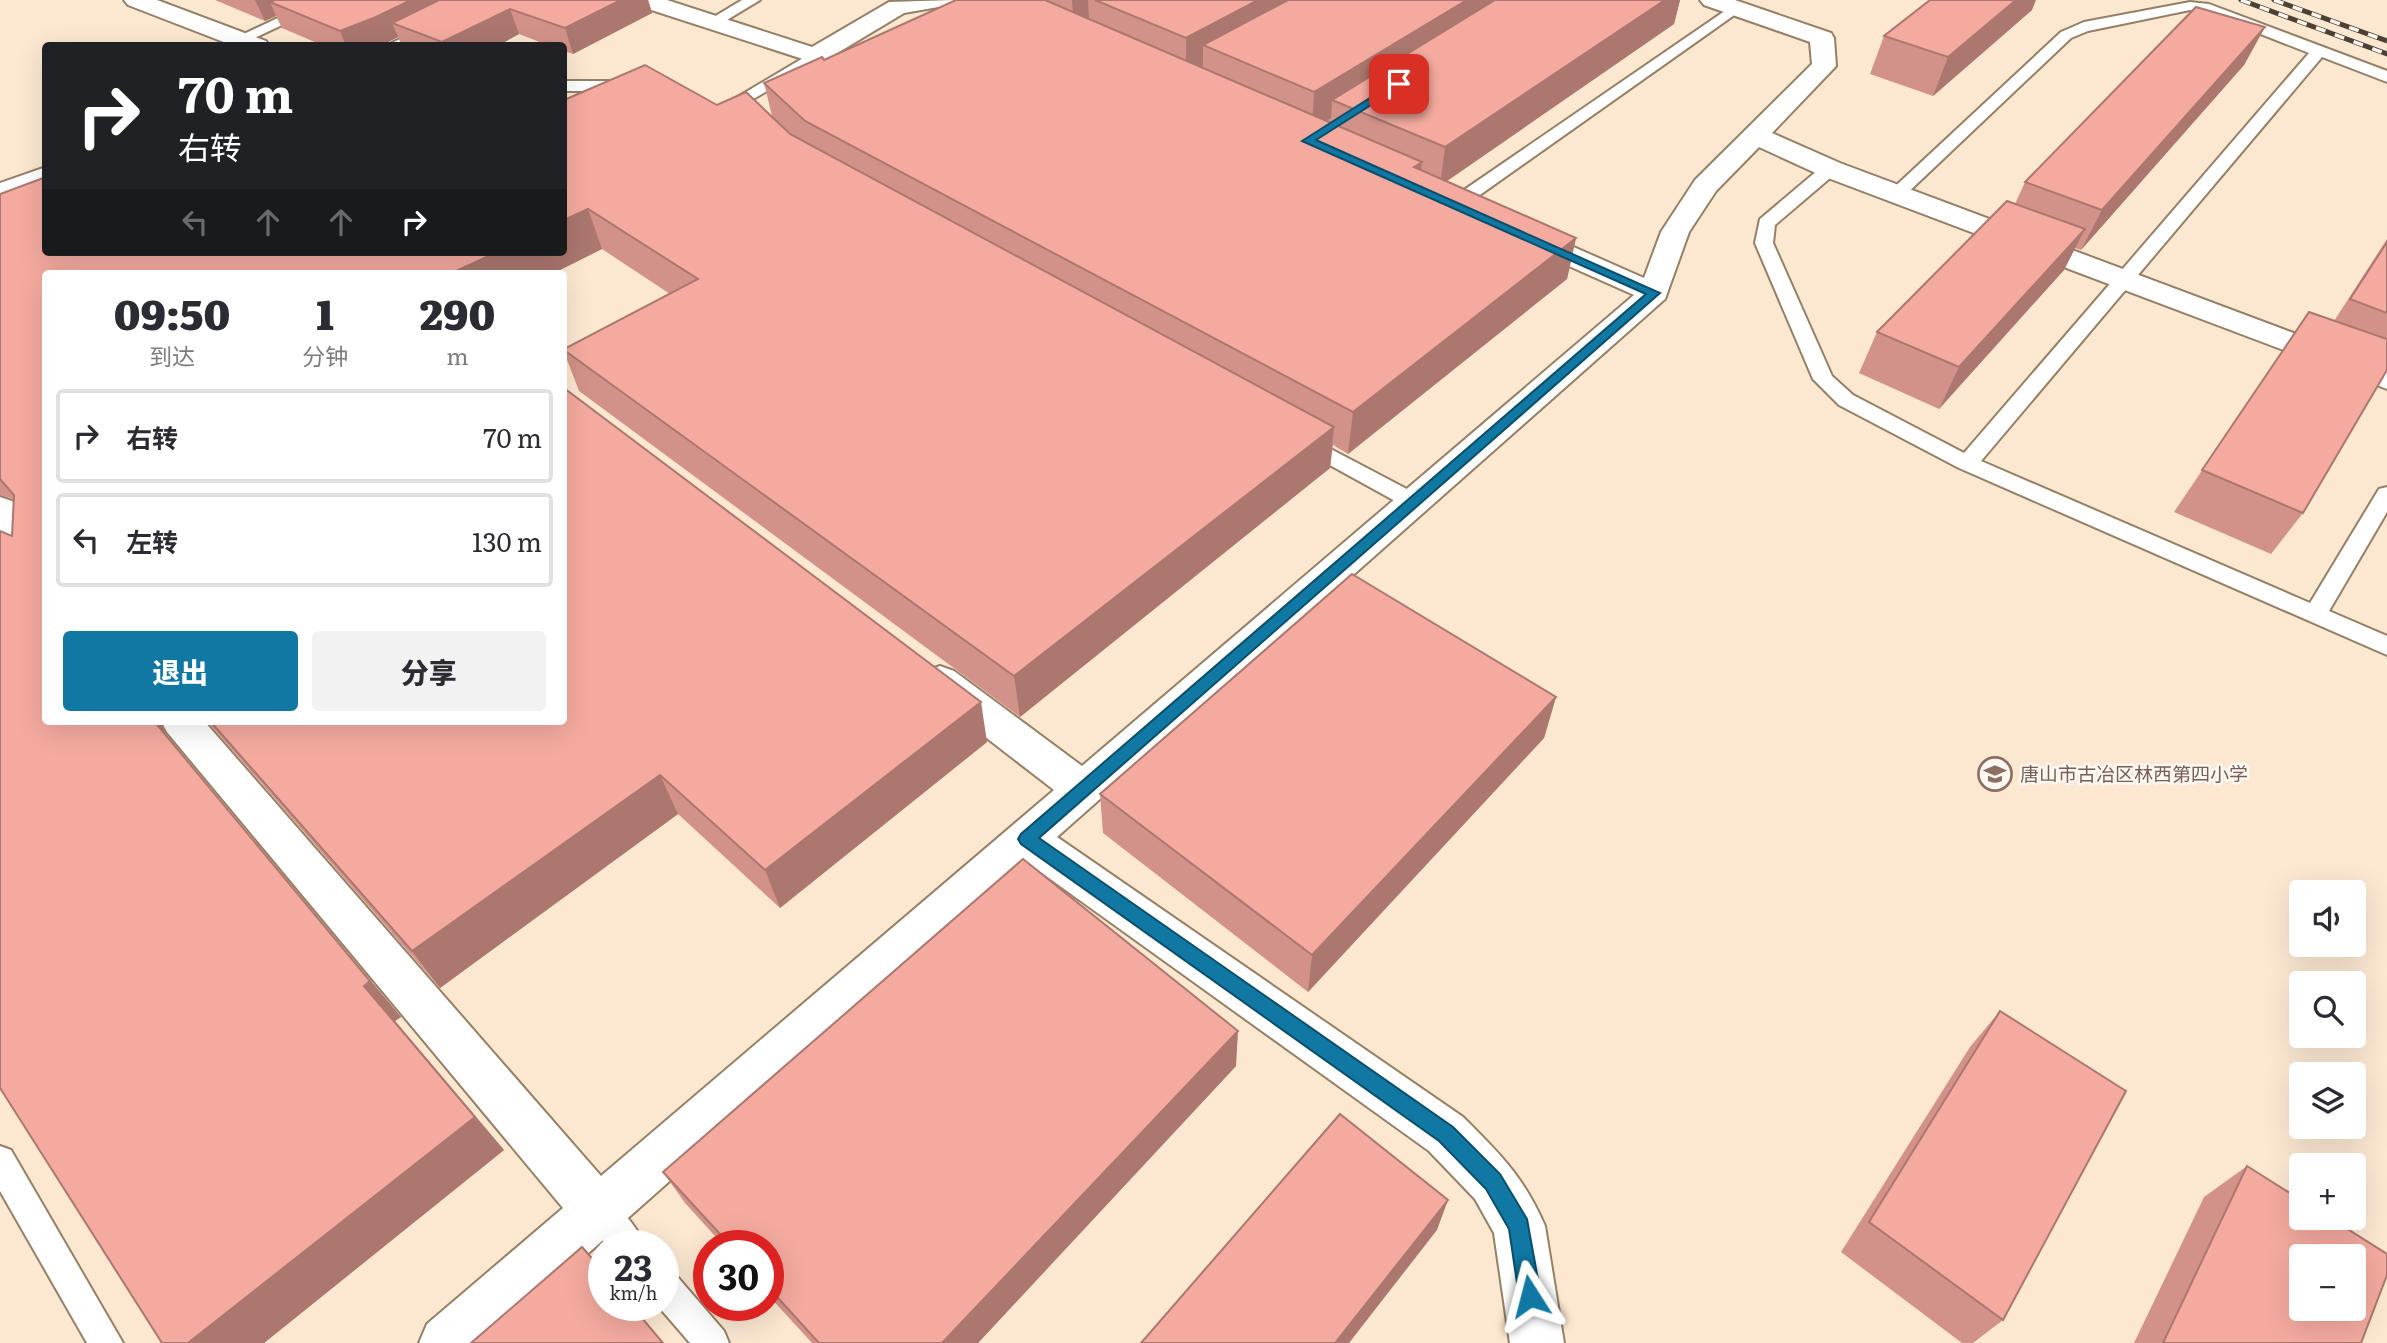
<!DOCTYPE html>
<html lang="zh">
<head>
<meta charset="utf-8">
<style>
	body { margin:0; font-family:Literata,"Noto Sans SC",serif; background:#f2f2f3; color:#2b2b33; height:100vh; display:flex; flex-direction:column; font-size:26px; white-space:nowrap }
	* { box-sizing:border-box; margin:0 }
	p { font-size:23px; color:#7c7c81 }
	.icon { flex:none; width:38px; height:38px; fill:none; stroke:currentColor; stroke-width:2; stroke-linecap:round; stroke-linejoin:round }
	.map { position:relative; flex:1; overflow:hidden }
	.sheet { position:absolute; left:42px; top:270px; width:525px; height:455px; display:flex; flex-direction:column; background:#fff; border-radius:7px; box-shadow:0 7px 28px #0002 }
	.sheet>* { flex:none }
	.guide { position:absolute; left:42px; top:42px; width:525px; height:214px; border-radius:7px; box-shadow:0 7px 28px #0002; background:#202124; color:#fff; overflow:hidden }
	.buttons { position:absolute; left:2289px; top:880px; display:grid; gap:14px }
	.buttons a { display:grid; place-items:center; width:77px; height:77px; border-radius:7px; background:#fff; box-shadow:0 7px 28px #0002; font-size:35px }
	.speed { position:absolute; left:588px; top:1230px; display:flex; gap:14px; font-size:35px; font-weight:700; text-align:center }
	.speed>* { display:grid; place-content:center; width:91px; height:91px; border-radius:50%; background:#fff; box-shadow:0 7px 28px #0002; line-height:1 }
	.speed small { font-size:18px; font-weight:400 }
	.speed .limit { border:10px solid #d22; background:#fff; color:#111 }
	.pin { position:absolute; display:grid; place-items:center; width:60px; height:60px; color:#fff; margin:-30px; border-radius:14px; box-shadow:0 4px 10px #0006 }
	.me { position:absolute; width:77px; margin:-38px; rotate:351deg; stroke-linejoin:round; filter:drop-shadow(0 0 5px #0008) }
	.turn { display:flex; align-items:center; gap:24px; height:147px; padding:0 21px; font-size:32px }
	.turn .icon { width:91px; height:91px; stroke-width:2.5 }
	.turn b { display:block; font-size:49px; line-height:60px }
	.lanes { display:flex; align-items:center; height:66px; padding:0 21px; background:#0003; justify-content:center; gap:35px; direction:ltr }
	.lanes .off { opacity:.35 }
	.eta { display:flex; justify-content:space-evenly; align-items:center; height:119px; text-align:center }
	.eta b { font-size:42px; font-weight:800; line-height:49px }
	.button { display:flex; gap:14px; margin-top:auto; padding:14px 21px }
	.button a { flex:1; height:80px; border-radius:7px; background:#1078a3; color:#fff; font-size:28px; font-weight:800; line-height:80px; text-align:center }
	.button a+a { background:#f2f2f3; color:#2b2b33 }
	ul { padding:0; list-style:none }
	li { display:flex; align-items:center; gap:21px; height:94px; margin:0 14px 10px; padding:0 7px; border:4px solid #e1e1e2; border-radius:7px }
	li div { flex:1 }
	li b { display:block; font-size:26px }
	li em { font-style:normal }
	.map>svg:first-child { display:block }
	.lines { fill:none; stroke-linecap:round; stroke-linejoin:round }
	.service-casing { stroke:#968065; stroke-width:4 }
	.minor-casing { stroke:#968065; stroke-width:4 }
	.service { fill:#fff; fill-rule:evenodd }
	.minor { fill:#fff; fill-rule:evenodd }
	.rail-casing { stroke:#4c4134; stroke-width:5 }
	.rail { stroke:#fdf8f2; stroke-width:3.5; stroke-dasharray:10; stroke-linecap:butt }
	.wall { fill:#d29289 }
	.shaded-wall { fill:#ab776f }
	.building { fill:#f4aa9f; stroke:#ab776f; stroke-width:2; fill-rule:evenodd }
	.route { fill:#1078a3; stroke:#0a4e6a; stroke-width:2 }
	.labels { text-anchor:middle; stroke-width:5; stroke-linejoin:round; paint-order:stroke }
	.education-label { font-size:19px; fill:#785e54; stroke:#fdf8f2; text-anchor:start }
</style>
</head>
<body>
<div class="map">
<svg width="2387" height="1343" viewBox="0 0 2387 1343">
	<rect width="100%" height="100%" fill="#fce8d1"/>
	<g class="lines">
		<g class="service-casing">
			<g id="service">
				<path d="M 316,0 L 335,0 L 246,42 L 241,44 L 233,39 Z"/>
				<path d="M 477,0 L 496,0 L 406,46 L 386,46 Z"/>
				<path d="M 742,0 L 760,0 L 717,26 L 707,26 L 704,23 Z"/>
				<path d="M 2190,2 L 2209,4 L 2387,71 L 2387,82 L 2322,57 L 1981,461 L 2310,603 L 2379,489 L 2387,487 L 2387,512 L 2329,611 L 2387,636 L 2387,655 L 1959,468 L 1839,405 L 1813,379 L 1755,243 L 1760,219 L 1824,165 L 1836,165 L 1839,169 L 1836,173 L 1775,225 L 1773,243 L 1832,376 L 1853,395 L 1964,453 L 2309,53 L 2202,11 L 2190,10 L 2088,31 L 2071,38 L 1902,198 L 1890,198 L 1887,194 L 2061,32 L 2084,22 Z"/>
				<path d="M 1735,4 L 1740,5 L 1742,8 L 1740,11 L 1460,209 L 1448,209 L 1445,205 L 1448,201 Z"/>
				<path d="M 815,51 L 821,53 L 823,56 L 821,59 L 728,114 L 722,116 L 714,111 Z"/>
				<path d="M 564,81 L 627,81 L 635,86 L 627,91 L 564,91 Z"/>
				<path d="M 1304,435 L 1422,497 L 1425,502 L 1422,507 L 1414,509 L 1406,507 L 1297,447 L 1293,442 L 1297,437 Z"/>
				<path d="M 0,1146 L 11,1150 L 123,1343 L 87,1343 L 0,1191 Z"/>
				<path d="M 598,1195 C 618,1203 637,1226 645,1246 L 607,1246 L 587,1222 L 582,1211 L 587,1200 Z"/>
				<path d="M 663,1269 L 675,1274 L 724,1331 L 729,1343 L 690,1343 L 658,1306 L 663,1306 Z"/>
			</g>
		</g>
		<g class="minor-casing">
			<g id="minor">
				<path d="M 124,0 L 157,0 L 266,41 L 269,46 L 234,46 L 128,5 Z"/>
				<path d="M 632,0 L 667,0 L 812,47 L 889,2 L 954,0 L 950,5 L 904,13 L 824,61 L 815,63 L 636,5 Z"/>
				<path d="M 1700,0 L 1735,0 L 1831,33 L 1834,38 L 1836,66 L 1772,133 L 1840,163 L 2387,368 L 2387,389 L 1820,175 L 1759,147 L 1716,191 L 1689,232 L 1665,299 L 1057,837 L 1463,1117 C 1500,1154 1524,1177 1545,1226 L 1564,1343 L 1510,1343 L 1494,1233 L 1475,1199 L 1429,1151 L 1028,863 L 487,1343 L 419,1343 L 427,1324 L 563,1208 L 167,732 L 161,721 L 204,721 L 601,1176 L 1054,790 L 926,691 L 921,681 L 926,671 L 940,666 L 954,671 L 1082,766 L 1634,295 L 1515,242 L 1511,236 L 1515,230 L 1525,227 L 1535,230 L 1644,278 L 1661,232 L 1695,180 L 1812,64 L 1810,42 L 1704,5 Z"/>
				<path d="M 46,167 L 46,185 L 0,200 L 0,183 Z"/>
				<path d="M 0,497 L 12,501 L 46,538 L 46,575 L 33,571 L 0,532 Z"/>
			</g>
		</g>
		<use href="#service" class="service"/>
		<use href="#minor" class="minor"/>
		<g class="rail-casing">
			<g id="rail">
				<path d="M 2241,0 L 2387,54"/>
				<path d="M 2274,0 L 2387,41"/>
			</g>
		</g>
		<use href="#rail" class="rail"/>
	</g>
	<g class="wall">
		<path d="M 215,0 L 648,0 L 652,13 L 573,54 L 564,51 L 564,46 L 550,46 L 519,34 L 497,46 L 402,46 L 398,37 L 380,46 L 324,46 L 282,28 L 276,16 L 265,21 Z"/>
		<path d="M 956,0 L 1680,0 L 1674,24 L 1446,181 L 1576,238 L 1567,279 L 1348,454 L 1333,445 L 1330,468 L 1020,717 L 579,391 L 564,352 L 564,349 L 670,294 L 602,249 L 554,273 L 46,273 L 46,721 L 160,721 L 165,734 L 401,1017 L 395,1021 L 504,1150 L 264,1343 L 162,1343 L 0,1088 L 0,531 L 12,536 L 14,499 L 0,495 L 0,194 L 46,177 L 46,252 L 564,252 L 564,100 L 645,65 L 717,105 L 746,92 L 772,116 L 764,83 L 822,57 L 824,60 Z"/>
		<path d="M 2032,10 L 1933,96 L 1870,74 L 1884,36 Z"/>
		<path d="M 2265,27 L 2244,65 L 2081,250 L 2075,248 L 2064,270 L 1939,409 L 1859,373 L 1877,332 L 2015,204 L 2025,182 Z"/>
		<path d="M 2387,239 L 2387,370 L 2303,513 L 2271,554 L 2174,512 L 2309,312 L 2334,321 Z"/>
		<path d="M 1556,697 L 1544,738 L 1308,992 L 1103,833 L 1100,794 Z"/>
		<path d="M 207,721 L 564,721 L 987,742 L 780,908 L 678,814 L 440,988 Z"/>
		<path d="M 2000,1011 L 2003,1320 L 1973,1343 L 1962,1343 L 1841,1252 L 1970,1047 Z"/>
		<path d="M 1236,1066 L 978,1343 L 812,1343 L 768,1295 L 768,1246 L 724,1246 L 685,1203 L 663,1172 Z"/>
		<path d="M 2247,1166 L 2361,1343 L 2134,1343 L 2204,1197 Z"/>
	</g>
	<g class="shaded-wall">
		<path d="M 255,0 L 310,0 L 270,2 L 276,16 L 265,21 Z"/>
		<path d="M 411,0 L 472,0 L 392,23 L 398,37 L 380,46 L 346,46 L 340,31 Z"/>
		<path d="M 621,0 L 648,0 L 652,13 L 573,54 L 565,28 Z"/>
		<path d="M 1072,0 L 1088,0 L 1089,18 L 1074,26 Z"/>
		<path d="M 1258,0 L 1324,0 L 1203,45 L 1203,66 L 1186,75 L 1186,38 Z"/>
		<path d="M 1467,0 L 1520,0 L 1332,100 L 1331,118 L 1312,130 L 1314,92 Z"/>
		<path d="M 1665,0 L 1680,0 L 1674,24 L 1440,186 L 1445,147 Z"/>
		<path d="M 2016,0 L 2036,0 L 2032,10 L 1933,96 L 1948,57 Z"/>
		<path d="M 510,9 L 519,34 L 497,46 L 444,46 L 442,42 Z"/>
		<path d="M 2265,27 L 2244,65 L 2081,250 L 2102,210 Z"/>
		<path d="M 1422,162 L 1417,202 L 1414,167 Z"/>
		<path d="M 588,209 L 602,249 L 554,273 L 452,273 L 497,252 L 564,252 L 564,220 Z"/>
		<path d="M 2085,229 L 2064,270 L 1939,409 L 1959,367 Z"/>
		<path d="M 1576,238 L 1567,279 L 1348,454 L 1353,412 Z"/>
		<path d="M 1334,427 L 1330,468 L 1020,717 L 1014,676 Z"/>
		<path d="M 1556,697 L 1544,738 L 1308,992 L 1312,955 Z"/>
		<path d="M 981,702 L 987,742 L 780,908 L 765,870 Z"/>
		<path d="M 154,721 L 160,721 L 165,734 L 401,1017 L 395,1021 L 504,1150 L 264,1343 L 188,1343 L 364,986 Z"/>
		<path d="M 660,775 L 678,814 L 440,988 L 412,951 Z"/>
		<path d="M 1238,1031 L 1236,1066 L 978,1343 L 942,1343 Z"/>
		<path d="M 1448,1200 L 1437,1230 L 1349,1343 L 1335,1343 Z"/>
	</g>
	<g class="building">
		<path d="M 275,0 L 411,0 L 376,17 L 340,31 L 270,2 Z"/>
		<path d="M 439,0 L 621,0 L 565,28 L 510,9 L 442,42 L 392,23 Z"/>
		<path d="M 956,0 L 1045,0 L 1422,162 L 1414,167 L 1576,238 L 1353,412 L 805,121 L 764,83 L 822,57 L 824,60 Z"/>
		<path d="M 1095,0 L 1258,0 L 1186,38 Z"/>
		<path d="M 1288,0 L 1467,0 L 1314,92 L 1203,45 Z"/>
		<path d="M 1495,0 L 1665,0 L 1445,147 L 1332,100 Z"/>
		<path d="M 1930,0 L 2016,0 L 1948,57 L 1884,36 Z"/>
		<path d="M 2196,7 L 2265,27 L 2102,210 L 2025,182 Z"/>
		<path d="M 645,65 L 717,105 L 746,92 L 790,134 L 1334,427 L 1014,676 L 564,350 L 564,349 L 698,279 L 588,209 L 564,220 L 564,100 Z"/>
		<path d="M 46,177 L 46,252 L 497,252 L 452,273 L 46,273 L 46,721 L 154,721 L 370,981 L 364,986 L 475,1117 L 188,1343 L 162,1343 L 0,1088 L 0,531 L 12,536 L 14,495 L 0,479 L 0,194 Z"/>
		<path d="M 2007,201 L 2085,229 L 1959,367 L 1877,332 Z"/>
		<path d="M 2387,242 L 2387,313 L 2350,299 Z"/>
		<path d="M 2309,312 L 2387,339 L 2387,370 L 2303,513 L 2202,470 Z"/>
		<path d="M 564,388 L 981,702 L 765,870 L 660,775 L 412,951 L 210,721 L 564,721 Z"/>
		<path d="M 1352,574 L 1556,697 L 1312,955 L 1100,794 Z"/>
		<path d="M 1023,859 L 1238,1031 L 942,1343 L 819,1343 L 768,1287 L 768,1246 L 731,1246 L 663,1172 Z"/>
		<path d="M 2000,1011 L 2126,1091 L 2003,1320 L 1869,1222 Z"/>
		<path d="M 1340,1114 L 1448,1200 L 1335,1343 L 1141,1343 Z"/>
		<path d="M 2247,1166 L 2301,1200 L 2301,1218 L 2330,1218 L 2387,1254 L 2387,1275 L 2361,1343 L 2163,1343 ZM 2301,1256 L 2354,1256 L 2354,1309 L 2301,1309 Z"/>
		<path d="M 582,1247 L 604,1272 L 604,1306 L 632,1306 L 663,1343 L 471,1343 Z"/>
	</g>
	<path class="route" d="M 1395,82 L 1404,84 L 1316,140 L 1660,293 L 1039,838 L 1453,1127 L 1500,1174 L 1527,1219 L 1541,1296 L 1538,1304 L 1530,1307 L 1522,1304 L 1519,1296 L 1509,1229 L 1486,1189 L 1439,1141 L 1021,844 L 1018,839 L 1021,834 L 1646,294 L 1302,141 Z"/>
	<defs>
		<g id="school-ring" transform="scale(1.75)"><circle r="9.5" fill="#fdf8f2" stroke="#8d6e63" stroke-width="1.5"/><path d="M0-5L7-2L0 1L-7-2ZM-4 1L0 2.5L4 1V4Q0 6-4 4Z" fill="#8d6e63"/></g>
	</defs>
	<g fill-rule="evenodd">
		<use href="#school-ring" x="1995" y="774"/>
	</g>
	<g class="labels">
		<g class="education-label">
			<text x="2020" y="781">唐山市古冶区林西第四小学</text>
		</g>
	</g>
</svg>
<div class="buttons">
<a><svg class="icon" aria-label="sound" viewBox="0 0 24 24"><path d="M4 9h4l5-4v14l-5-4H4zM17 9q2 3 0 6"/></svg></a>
<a><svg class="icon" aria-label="search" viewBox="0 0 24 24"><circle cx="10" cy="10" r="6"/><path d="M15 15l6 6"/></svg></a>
<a><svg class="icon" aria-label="layers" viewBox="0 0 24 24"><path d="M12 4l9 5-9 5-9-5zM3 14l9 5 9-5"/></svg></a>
<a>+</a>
<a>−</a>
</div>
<div class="speed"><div>23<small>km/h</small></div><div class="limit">30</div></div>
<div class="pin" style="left:1399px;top:84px;background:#d93025"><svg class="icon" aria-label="arrive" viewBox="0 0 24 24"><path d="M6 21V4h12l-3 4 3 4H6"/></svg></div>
<svg class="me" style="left:1530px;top:1296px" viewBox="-20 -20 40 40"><path d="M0-17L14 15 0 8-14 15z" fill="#1078a3" stroke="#fff" stroke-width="4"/></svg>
<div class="guide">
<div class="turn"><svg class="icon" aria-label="right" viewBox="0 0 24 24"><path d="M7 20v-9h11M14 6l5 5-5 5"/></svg><div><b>70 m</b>右转</div></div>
<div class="lanes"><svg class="icon off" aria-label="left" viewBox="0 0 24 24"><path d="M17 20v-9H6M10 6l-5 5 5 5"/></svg><svg class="icon off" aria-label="ahead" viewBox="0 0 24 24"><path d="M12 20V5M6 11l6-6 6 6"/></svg><svg class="icon off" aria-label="ahead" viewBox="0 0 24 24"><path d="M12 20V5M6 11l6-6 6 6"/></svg><svg class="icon" aria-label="right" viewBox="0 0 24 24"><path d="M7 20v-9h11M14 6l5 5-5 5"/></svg></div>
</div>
<section class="sheet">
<div class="eta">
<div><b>09:50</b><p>到达</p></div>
<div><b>1</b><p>分钟</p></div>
<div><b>290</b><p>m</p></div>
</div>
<ul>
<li><svg class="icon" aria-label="right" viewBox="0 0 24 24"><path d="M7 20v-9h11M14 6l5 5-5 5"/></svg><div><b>右转</b></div><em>70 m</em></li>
<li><svg class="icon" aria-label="left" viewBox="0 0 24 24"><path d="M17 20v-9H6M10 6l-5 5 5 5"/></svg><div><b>左转</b></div><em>130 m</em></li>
</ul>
<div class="button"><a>退出</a><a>分享</a></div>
</section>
</div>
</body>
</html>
